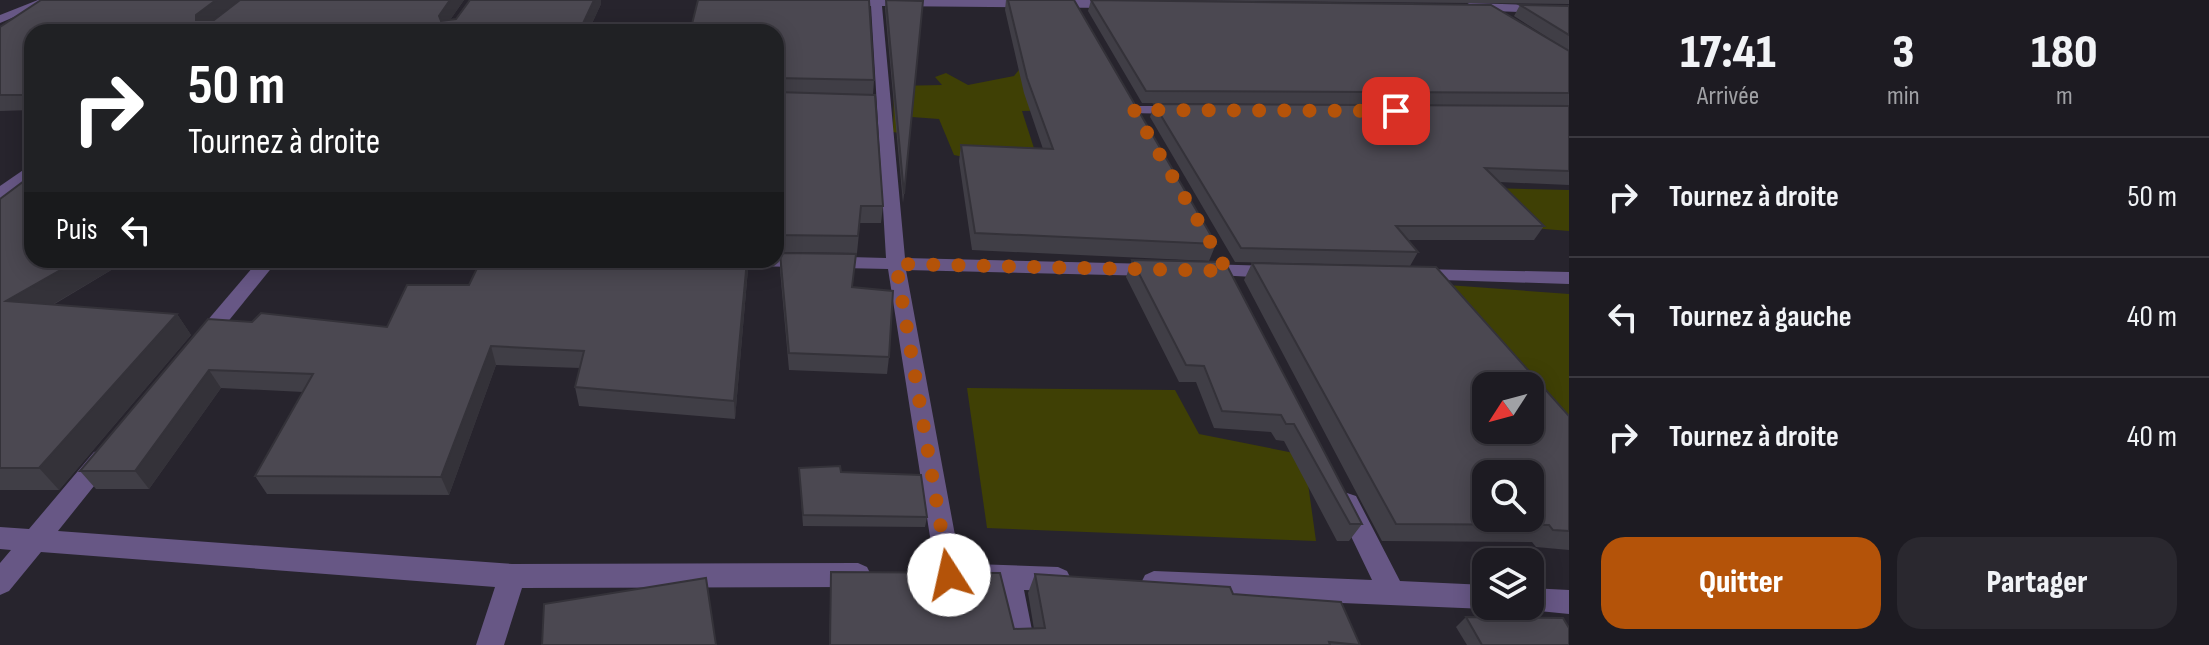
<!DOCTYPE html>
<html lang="fr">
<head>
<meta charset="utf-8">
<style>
	body { margin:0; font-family:"Sofia Sans Condensed",sans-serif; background:#2a282f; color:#f1f3f6; height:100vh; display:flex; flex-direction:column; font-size:30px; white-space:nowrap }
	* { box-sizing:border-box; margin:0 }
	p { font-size:26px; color:#a0a1a5 }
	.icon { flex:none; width:44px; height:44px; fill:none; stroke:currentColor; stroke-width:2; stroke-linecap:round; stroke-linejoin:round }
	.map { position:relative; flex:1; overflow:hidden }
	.side { display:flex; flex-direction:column; background:#1d1b22; width:640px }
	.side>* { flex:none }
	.banner { position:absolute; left:24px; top:24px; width:760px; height:244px; border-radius:24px; box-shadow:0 4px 20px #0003,0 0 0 2px #3b3940; background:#202124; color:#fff; overflow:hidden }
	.needle { width:52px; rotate:234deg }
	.tools { position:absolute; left:1472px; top:372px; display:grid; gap:16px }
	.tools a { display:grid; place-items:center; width:72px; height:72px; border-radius:16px; background:#1d1b22; box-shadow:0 4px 20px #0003,0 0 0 2px #3b3940; font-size:40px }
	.pin { position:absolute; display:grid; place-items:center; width:68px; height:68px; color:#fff; margin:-34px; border-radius:16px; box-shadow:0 4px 12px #0006 }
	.me { position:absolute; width:88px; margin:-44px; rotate:350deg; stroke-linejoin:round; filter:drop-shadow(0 0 6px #0008) }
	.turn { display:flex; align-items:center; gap:28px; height:168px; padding:0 32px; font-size:36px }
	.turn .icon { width:104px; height:104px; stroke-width:2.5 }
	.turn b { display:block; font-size:56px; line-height:68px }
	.then { display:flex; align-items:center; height:76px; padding:0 32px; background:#0003; gap:16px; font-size:30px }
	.eta { display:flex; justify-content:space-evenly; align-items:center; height:136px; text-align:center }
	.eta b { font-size:48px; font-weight:800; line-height:56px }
	.button { display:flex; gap:16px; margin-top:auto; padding:16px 32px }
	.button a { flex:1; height:92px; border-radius:24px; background:#b45309; color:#fff; font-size:32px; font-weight:800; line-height:92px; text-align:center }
	.button a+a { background:#2a282f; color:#f1f3f6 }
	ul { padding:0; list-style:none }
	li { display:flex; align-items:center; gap:24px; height:120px; padding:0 32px; border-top:2px solid #3b3940 }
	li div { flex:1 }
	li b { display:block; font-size:30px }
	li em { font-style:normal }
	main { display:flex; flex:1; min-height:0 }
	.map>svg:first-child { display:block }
	.green { fill:#3f4005 }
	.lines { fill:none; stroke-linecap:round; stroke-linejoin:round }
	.minor { fill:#675785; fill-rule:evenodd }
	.wall { fill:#403e46 }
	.shaded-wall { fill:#343239 }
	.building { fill:#4b4851; stroke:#343239; stroke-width:2; fill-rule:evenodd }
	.route { stroke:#b45309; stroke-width:14; stroke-dasharray:0 25.2 }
</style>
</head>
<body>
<main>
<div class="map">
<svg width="1569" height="645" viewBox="0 0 1569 645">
	<rect width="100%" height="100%" fill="#27242d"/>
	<g class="green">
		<path d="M 1027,60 L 1123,109 L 1022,111 L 1042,173 L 954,155 L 939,119 L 912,117 L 910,135 L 893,132 L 894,86 L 942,85 L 935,77 L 946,73 L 968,85 L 1014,76 Z"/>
		<path d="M 1489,188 L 1569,190 L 1569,231 L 1532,228 Z"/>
		<path d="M 1434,284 L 1569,294 L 1569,439 L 1530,386 Z"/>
		<path d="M 967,388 L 1175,390 L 1199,434 L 1304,455 L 1316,541 L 987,528 Z"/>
	</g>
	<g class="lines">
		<g class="minor">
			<path d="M 38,0 L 54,0 L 0,23 L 0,15 Z"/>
			<path d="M 837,0 L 1117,0 L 1123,4 L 1117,8 L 882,6 L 905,258 L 1153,264 L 1162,270 L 1153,276 L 906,270 L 962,573 L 965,568 L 974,564 L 1058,567 L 1067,571 L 1071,579 L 1067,587 L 1058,591 L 1024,590 L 1035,645 L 1007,645 L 997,589 L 965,584 L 961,577 L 958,583 L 949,587 L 940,583 L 936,575 L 888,269 L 749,266 L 740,260 L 776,260 L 776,255 L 886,258 L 871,6 L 841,6 L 837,4 Z"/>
			<path d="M 1469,3 L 1569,6 L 1569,14 L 1465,10 L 1463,7 Z"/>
			<path d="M 1134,106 L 1178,106 L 1185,110 L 1178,114 L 1129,113 L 1127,110 Z"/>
			<path d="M 32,164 L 32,177 L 0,199 L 0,186 Z"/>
			<path d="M 259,260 L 278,260 L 209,345 L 195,345 L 192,340 L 195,335 Z"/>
			<path d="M 1205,264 L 1273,266 L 1282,272 L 1273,278 L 1198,274 L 1196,270 L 1198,266 Z"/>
			<path d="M 1417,269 L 1569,272 L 1569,284 L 1410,279 L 1408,275 L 1410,271 Z"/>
			<path d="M 102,450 L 110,452 L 114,459 L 110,466 L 58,531 L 512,564 L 858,563 L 867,567 L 871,575 L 867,583 L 858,587 L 522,588 L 504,645 L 476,645 L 495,587 L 41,552 L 9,591 L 0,595 L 0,563 L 11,550 L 0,549 L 0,527 L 29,529 L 94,452 Z"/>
			<path d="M 1347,493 L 1356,496 L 1400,581 L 1486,585 L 1486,606 L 1495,606 L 1486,609 L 1154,595 L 1145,591 L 1141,583 L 1145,575 L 1154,571 L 1372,580 L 1335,503 L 1338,496 Z"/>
			<path d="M 1530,588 L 1569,590 L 1569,614 L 1520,609 L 1519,606 L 1530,606 Z"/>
		</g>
	</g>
	<g class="wall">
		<path d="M 41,0 L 464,0 L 450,20 L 601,4 L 588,32 L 32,32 L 32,110 L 0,111 L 0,27 Z"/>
		<path d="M 886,0 L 923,1 L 903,203 L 885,8 Z"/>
		<path d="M 1006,0 L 1074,0 L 1216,244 L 1209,261 L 972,250 L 959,161 L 961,145 L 1043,149 L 1024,93 L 1005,10 Z"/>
		<path d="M 1091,0 L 1561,46 L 1514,16 L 1520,5 L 1569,6 L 1569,106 L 1142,103 L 1088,11 Z"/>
		<path d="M 1124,0 L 1569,0 L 1569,4 Z"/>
		<path d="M 776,32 L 874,80 L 873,95 L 883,206 L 881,223 L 860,223 L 857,253 L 776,252 Z"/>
		<path d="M 1154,104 L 1569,106 L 1569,185 L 1499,182 L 1544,226 L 1534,240 L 1408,240 L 1418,252 L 1410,266 L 1235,262 L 1150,117 Z"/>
		<path d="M 0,199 L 32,260 L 128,260 L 53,305 L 177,314 L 191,335 L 59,490 L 0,490 Z"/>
		<path d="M 780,253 L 853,287 L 889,357 L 887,374 L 789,370 L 780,270 Z"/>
		<path d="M 1132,260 L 1225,262 L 1362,524 L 1349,541 L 1337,541 L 1284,441 L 1276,440 L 1271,432 L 1214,428 L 1196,382 L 1179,382 L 1126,277 Z"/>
		<path d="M 1252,263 L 1569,416 L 1569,550 L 1536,547 L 1532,542 L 1382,541 L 1244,280 Z"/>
		<path d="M 748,269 L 735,419 L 579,406 L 575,387 L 580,368 L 496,365 L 449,495 L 267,494 L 255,476 L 303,392 L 221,388 L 149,489 L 96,489 L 80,471 L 252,322 L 387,327 L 469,285 Z"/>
		<path d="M 799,468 L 841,472 L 927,517 L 925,527 L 803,526 Z"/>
		<path d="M 831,572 L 1014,629 L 1034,629 L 1028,593 L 1035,574 L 1233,594 L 1360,645 L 829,645 Z"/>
		<path d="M 1466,617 L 1569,645 L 1467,645 L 1456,627 Z"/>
	</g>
	<g class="shaded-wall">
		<path d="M 216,0 L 240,0 L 203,30 L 196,20 L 196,15 Z"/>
		<path d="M 450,0 L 464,0 L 443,30 L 439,16 Z"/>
		<path d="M 594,0 L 601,0 L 601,4 L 588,32 L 579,32 Z"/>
		<path d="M 78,260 L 128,260 L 23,322 L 6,301 Z"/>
		<path d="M 747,260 L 748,260 L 748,269 L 735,419 L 734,401 Z"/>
		<path d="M 177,314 L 191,335 L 59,490 L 39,468 Z"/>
		<path d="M 491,346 L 496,365 L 449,495 L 441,477 Z"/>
		<path d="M 209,370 L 221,388 L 149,489 L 135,471 Z"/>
	</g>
	<g class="building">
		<path d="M 41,0 L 216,0 L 196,15 L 196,20 L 214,20 L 240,0 L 450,0 L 439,16 L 441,21 L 456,19 L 470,0 L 594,0 L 579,32 L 32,32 L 32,95 L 0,95 L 0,27 Z"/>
		<path d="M 698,0 L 869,0 L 874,80 L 776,78 L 776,32 L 690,32 Z"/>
		<path d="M 886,0 L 923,1 L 904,194 Z"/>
		<path d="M 1008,0 L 1074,0 L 1216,244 L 975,233 L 961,145 L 1053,149 L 1027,78 Z"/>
		<path d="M 1091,0 L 1491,5 L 1569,51 L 1569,93 L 1146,91 Z"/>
		<path d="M 1520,5 L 1569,6 L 1569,35 Z"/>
		<path d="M 776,92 L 875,95 L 883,206 L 861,206 L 858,236 L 776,235 Z"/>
		<path d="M 1154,104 L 1569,106 L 1569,171 L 1485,168 L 1544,226 L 1396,226 L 1418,252 L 1241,248 Z"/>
		<path d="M 32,175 L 32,260 L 78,260 L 6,301 L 177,314 L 39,468 L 0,468 L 0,199 Z"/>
		<path d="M 780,253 L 856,254 L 852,287 L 893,291 L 889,357 L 789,353 Z"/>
		<path d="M 481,260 L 747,260 L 734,401 L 575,387 L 584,351 L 491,346 L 441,477 L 255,476 L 313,374 L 209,370 L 135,471 L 80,471 L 208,319 L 252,322 L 261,313 L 387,327 L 407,285 L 469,285 Z"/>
		<path d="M 1132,260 L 1225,262 L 1362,524 L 1350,524 L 1294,424 L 1286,424 L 1281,415 L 1222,411 L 1204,366 L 1186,365 Z"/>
		<path d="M 1252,263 L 1436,267 L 1569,416 L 1569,531 L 1553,530 L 1549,525 L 1396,524 ZM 1486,386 L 1530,386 L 1530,430 L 1486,430 ZM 1486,474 L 1530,474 L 1530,518 L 1486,518 Z"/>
		<path d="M 840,466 L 841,472 L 921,475 L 927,517 L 803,515 L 799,468 Z"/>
		<path d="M 831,572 L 1000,573 L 1014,629 L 1045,628 L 1035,574 L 1230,587 L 1233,594 L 1341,602 L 1360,645 L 1329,642 L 1330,645 L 830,645 Z"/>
		<path d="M 706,578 L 716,645 L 542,645 L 544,604 Z"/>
		<path d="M 1466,617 L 1563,618 L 1569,628 L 1569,645 L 1482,645 Z"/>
	</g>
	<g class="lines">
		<path class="route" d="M 949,575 L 896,264 L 1227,271 L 1134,110 L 1396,111"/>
	</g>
</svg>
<div class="tools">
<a><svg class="needle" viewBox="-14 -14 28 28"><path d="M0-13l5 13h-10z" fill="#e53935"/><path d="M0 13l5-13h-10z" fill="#a0a1a5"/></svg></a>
<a><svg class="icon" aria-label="search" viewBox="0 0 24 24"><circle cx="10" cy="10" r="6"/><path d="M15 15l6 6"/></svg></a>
<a><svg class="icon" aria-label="layers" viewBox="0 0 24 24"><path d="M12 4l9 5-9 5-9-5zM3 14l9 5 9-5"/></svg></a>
</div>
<div class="pin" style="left:1396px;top:111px;background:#d93025"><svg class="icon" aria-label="arrive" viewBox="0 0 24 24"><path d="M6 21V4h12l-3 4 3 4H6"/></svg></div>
<svg class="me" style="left:949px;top:575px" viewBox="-20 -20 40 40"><circle r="19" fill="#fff"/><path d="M0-13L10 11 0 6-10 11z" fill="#b45309"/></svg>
<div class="banner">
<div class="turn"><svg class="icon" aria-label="right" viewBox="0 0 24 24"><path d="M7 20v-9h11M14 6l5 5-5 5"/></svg><div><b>50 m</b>Tournez à droite</div></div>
<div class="then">Puis<svg class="icon" aria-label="left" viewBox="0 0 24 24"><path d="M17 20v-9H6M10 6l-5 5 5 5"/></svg></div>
</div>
</div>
<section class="side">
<div class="eta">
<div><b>17:41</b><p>Arrivée</p></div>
<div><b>3</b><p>min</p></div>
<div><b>180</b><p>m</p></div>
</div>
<ul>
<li><svg class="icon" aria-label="right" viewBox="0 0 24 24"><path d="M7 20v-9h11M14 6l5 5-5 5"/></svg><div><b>Tournez à droite</b></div><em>50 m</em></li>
<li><svg class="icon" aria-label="left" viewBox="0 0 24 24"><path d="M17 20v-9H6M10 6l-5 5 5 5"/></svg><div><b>Tournez à gauche</b></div><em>40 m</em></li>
<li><svg class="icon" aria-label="right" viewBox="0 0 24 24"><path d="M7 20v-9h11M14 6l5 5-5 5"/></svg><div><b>Tournez à droite</b></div><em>40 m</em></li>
</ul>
<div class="button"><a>Quitter</a><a>Partager</a></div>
</section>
</main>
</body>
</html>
